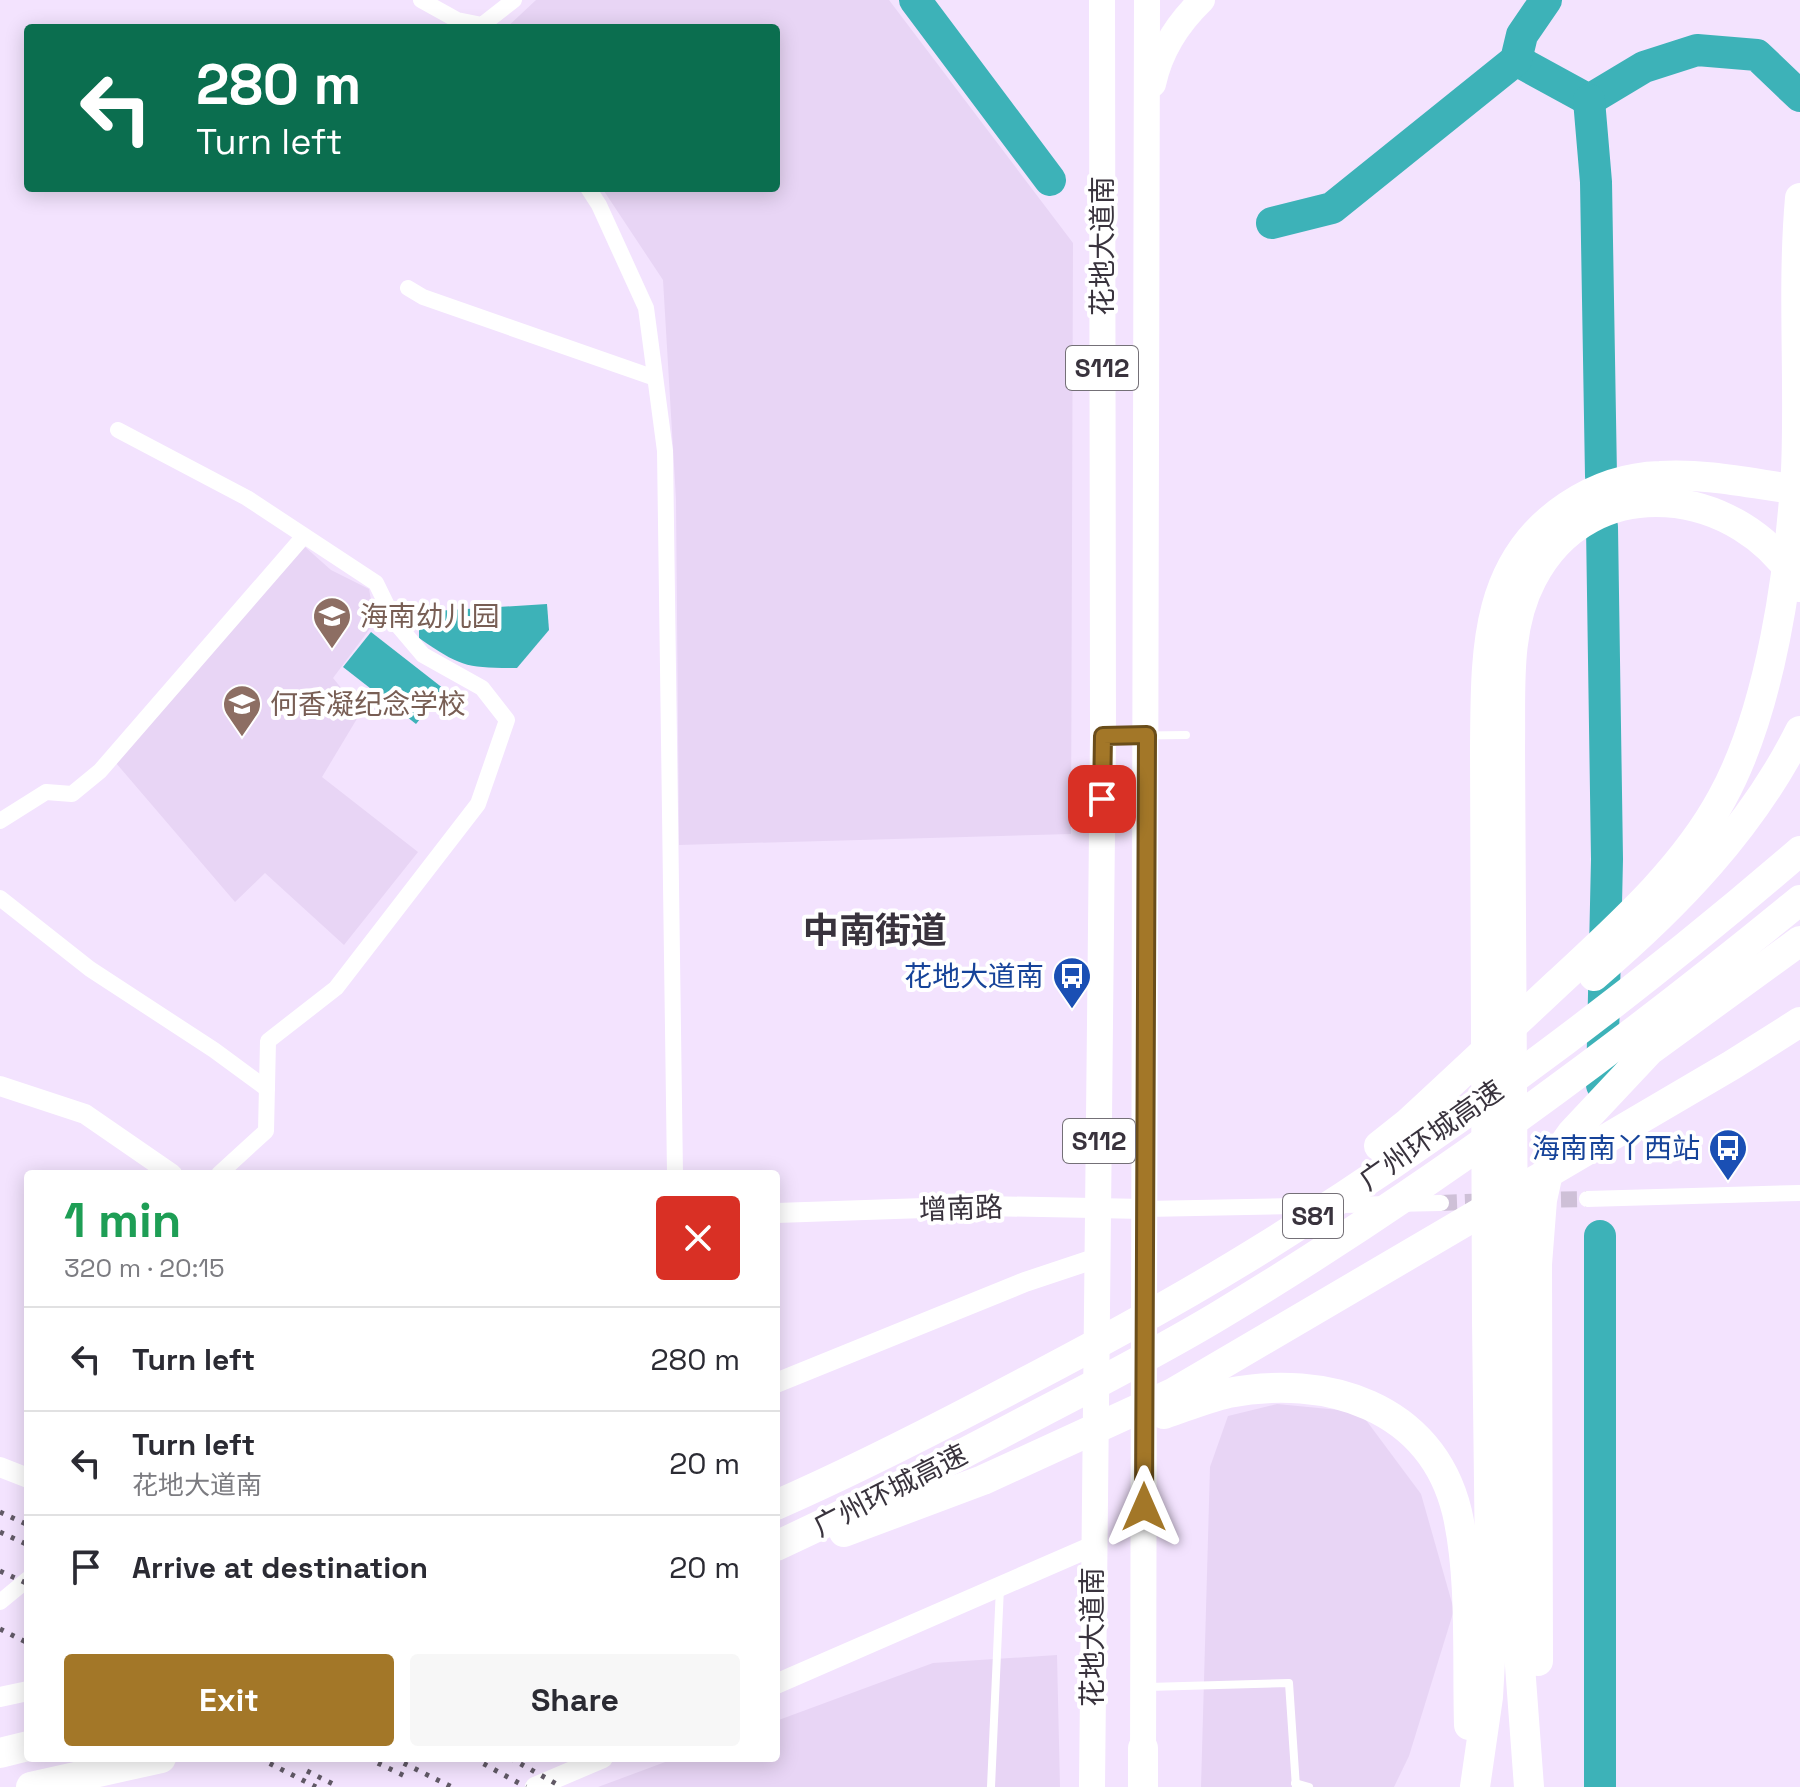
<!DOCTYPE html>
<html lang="en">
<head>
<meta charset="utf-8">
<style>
	body { margin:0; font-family:"Space Grotesk","Noto Sans SC",sans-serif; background:#f7f7f7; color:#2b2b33; height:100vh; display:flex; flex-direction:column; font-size:30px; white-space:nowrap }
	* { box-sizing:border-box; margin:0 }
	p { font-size:26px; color:#7c7c81 }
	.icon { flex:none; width:44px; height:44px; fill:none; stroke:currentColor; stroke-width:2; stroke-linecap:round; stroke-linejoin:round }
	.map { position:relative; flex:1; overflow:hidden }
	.sheet { position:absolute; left:24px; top:1170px; width:756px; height:592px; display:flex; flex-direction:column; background:#fff; border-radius:8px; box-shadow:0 4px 20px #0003 }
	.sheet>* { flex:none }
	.guide { position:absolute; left:24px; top:24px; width:756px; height:168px; border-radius:8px; box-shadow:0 4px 20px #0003; background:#0b6e4f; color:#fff; overflow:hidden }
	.pin { position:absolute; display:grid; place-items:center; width:68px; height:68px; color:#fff; margin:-34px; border-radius:16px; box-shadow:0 4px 12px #0006 }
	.me { position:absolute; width:88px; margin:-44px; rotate:0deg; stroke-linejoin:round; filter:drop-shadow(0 0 6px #0008) }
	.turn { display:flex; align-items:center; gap:28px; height:168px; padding:0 40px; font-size:36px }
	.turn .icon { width:104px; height:104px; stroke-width:2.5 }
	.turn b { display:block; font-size:56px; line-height:68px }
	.round { display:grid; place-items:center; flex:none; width:84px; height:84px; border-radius:8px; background:#f7f7f7 }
	.overview { display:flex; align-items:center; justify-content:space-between; height:136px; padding:0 40px }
	h1 { font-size:48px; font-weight:700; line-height:60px; color:#1e9e55 }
	.action { display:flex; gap:16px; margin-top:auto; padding:16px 40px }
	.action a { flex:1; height:92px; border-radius:8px; background:#a37728; color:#fff; font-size:32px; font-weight:700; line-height:92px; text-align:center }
	.action a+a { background:#f7f7f7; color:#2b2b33 }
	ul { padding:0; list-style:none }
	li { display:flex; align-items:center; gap:24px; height:104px; padding:0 40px; border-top:2px solid #e1e1e2 }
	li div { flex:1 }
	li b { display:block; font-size:30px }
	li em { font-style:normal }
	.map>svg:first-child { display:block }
	.built { fill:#e8d5f5 }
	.water { fill:#3db2b8 }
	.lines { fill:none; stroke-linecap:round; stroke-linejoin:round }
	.river { stroke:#3db2b8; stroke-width:32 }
	.minor-tunnel { stroke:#cec0d7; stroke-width:16; stroke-dasharray:16 8; stroke-linecap:butt }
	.service { stroke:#fff; stroke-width:8 }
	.minor { stroke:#fff; stroke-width:16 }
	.tertiary { stroke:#fff; stroke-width:20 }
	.primary { stroke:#fff; stroke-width:26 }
	.motorway { stroke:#fff; stroke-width:30 }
	.rail { stroke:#615966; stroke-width:5; stroke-dasharray:4 8; stroke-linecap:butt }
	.route-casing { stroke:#6a4d1a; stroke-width:20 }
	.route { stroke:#a37728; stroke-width:14 }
	.labels { text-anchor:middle; stroke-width:8; stroke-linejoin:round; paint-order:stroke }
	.shield { fill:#fff; stroke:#747077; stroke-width:2 }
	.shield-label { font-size:26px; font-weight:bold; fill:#39333d }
	.street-label { font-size:28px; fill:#39333d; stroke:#fff }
	.education-label { font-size:28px; fill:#785e54; stroke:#fff; text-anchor:start }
	.transit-label { font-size:28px; fill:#164399; stroke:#fff; text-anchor:end }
	.district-label { font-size:36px; font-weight:bold; fill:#39333d; stroke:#fff }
</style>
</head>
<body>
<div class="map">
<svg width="1800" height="1787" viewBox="0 0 1800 1787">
	<rect width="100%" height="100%" fill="#f3e3fe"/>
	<g class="built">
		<path d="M 536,0 L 889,0 L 1073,243 L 1071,834 L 679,845 L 676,499 L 663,280 L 602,188 L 776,188 L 776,28 L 506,28 Z"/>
		<path d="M 304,546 L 331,570 L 369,589 L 375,622 L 333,678 L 361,712 L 322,777 L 418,852 L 344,945 L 265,873 L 235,902 L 116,763 Z"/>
		<path d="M 1277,1404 L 1360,1412 L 1421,1494 L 1454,1610 L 1409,1756 L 1394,1787 L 1201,1787 L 1210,1467 L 1228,1416 Z"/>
		<path d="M 1057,1655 L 1060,1787 L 598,1787 L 676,1758 L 776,1758 L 776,1721 L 933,1663 Z"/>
	</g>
	<g class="water">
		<path d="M 547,604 L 549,630 L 517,668 C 466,668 461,667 419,638 L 419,612 Z"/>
		<path d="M 371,632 L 444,689 L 416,724 L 343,667 Z"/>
	</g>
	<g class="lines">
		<g class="river">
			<path d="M 915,0 L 1050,180"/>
			<path d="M 1516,60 L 1589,100 L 1644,67 L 1697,50 L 1757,55 L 1800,96"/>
			<path d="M 1589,100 L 1596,182 L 1601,476"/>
			<path d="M 1272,223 L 1332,208 L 1516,60 L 1522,35 L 1546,0"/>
			<path d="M 1602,527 L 1607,859 L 1602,1085"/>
			<path d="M 1600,1236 L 1600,1787"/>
		</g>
		<g class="minor-tunnel">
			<path d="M 1537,1200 L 1587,1199"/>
			<path d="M 1441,1203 L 1490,1201"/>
		</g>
		<g class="service">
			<path d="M 1108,736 L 1186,735"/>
			<path d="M 1148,1687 L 1289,1683 L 1296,1787"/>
			<path d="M 1295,1783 L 1309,1787"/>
			<path d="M 991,1787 L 1000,1587"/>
		</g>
		<g class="minor">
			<path d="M 421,0 L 457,20 L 482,25 L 514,0"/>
			<path d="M 588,188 L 599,205 L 646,308 L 665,451 L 675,1174"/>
			<path d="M 408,288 L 423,297 L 655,378"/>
			<path d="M 118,430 L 247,498 L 376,583 L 395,622 L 423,655 L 482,688 L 507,720 L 478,804 L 336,988 L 268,1041 L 266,1131 L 219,1174"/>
			<path d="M 0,821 L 46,792 L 72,794 L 100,771 L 304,536"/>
			<path d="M 0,898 L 90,969 L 214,1050 L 267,1089"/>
			<path d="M 1587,1199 L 1800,1193"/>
			<path d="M 1145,1209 L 1441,1203"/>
			<path d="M 0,1602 L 28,1579"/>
		</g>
		<g class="tertiary">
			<path d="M 0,1086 L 85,1114 L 172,1174"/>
			<path d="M 776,1213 L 984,1206 L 1145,1209"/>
			<path d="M 776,1383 L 1025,1282 L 1097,1258"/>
			<path d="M 0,1467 L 28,1478"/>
			<path d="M 776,1684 L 1093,1546"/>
			<path d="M 0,1697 L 28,1691"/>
			<path d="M 535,1787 L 603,1758"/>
		</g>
		<g class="primary">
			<path d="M 1153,84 C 1160,51 1178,23 1202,0"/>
			<path d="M 1143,1767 L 1147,0"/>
			<path d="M 1092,1787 L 1103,736 L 1102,0"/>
		</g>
		<g class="motorway">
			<path d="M 1594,976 C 1676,906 1751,829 1800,731"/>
			<path d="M 1379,1146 L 1408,1123 C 1458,1077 1508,1030 1558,983 C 1617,928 1683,870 1722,798 C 1771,709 1790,571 1796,470 C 1800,380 1792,288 1800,198"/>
			<path d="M 1164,1414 C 1185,1407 1206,1398 1228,1393 C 1325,1374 1431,1405 1457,1512 C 1472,1577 1467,1658 1469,1725"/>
			<path d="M 776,1505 C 847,1474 916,1439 985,1403 C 1079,1354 1173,1304 1263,1248 C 1452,1130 1632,996 1800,851"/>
			<path d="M 844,1532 L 983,1480 L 1173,1393 L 1732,1065 L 1800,1022"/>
			<path d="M 776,1546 C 861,1507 944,1464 1027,1420 C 1092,1386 1157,1353 1220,1315 C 1424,1192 1616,1051 1800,900"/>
			<path d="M 1538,1661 L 1537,1264 L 1542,1200 L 1550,1164 L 1572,1133 L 1650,1050 L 1800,941"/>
			<path d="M 0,1753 L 28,1746"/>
			<path d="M 31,1787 L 161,1758"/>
			<path d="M 1143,1787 L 1143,1748"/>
			<path d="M 1475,1787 L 1488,1697 L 1491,1644 L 1487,1321 L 1485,748 C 1486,657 1482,563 1568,506 C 1595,488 1627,477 1660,476 C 1707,473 1754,484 1800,490"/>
			<path d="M 1529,1787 L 1515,1598 L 1510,747 C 1511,691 1505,630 1532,579 C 1590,466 1742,485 1800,587"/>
		</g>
		<g class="rail">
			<path d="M 0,1512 L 28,1525"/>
			<path d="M 0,1532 L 28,1545"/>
			<path d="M 0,1571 L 28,1584"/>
			<path d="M 0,1629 L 28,1643"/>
			<path d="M 259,1758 L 316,1787"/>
			<path d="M 367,1758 L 407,1777"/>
			<path d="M 393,1758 L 452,1787"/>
			<path d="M 473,1758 L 526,1787"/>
			<path d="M 510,1758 L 562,1787"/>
			<path d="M 307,1771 L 339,1787"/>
		</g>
	</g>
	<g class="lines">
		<g class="route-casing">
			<path id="route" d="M 1102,799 L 1103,736 L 1147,735 L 1144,1507"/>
		</g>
		<use href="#route" class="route"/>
	</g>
	<defs>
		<g id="school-pin" transform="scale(2)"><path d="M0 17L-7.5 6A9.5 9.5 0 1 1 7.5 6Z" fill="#8d6e63" stroke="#fff"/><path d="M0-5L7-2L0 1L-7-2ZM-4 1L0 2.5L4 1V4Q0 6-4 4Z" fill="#fff"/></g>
		<g id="bus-pin" transform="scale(2)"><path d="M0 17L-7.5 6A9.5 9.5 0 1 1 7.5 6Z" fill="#1a4fb4" stroke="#fff"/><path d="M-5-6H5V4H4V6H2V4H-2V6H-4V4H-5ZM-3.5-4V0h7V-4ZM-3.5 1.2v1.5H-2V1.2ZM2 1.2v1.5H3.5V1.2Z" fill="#fff"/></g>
	</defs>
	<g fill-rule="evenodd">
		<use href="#school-pin" x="332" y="616"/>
		<use href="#school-pin" x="242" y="704"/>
		<use href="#bus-pin" x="1072" y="976"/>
		<use href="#bus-pin" x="1728" y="1148"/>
	</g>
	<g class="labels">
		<g class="shield">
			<rect x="1066" y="346" width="72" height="44" rx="6"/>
			<rect x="1063" y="1119" width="72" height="44" rx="6"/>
			<rect x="1283" y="1194" width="60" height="44" rx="6"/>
		</g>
		<g class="shield-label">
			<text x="1102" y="377">S112</text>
			<text x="1099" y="1150">S112</text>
			<text x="1313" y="1225">S81</text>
		</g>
		<g class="street-label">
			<text transform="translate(1102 246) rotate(-90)" y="10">花地大道南</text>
			<text transform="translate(1431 1135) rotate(-35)" y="10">广州环城高速</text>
			<text transform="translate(961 1208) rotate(-2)" y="10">增南路</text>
			<text transform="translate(890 1490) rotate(-27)" y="10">广州环城高速</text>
			<text transform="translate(1092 1637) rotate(-90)" y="10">花地大道南</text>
		</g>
		<g class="education-label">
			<text x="360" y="626">海南幼儿园</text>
			<text x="270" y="714">何香凝纪念学校</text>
		</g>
		<g class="transit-label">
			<text x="1044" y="986">花地大道南</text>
			<text x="1700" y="1158">海南南丫西站</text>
		</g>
		<g class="district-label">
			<text x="875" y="943">中南街道</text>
		</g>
	</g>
</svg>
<div class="pin" style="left:1102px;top:799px;background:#d93025"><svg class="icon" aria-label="arrive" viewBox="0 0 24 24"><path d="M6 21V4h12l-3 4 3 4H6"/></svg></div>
<svg class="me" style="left:1144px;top:1507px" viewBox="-20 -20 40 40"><path d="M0-17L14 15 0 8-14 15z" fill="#a37728" stroke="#fff" stroke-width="4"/></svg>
<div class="guide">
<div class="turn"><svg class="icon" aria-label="left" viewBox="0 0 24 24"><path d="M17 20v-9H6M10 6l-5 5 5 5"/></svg><div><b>280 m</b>Turn left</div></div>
</div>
<section class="sheet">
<div class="overview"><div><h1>1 min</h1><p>320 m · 20:15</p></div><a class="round" style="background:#d93025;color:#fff"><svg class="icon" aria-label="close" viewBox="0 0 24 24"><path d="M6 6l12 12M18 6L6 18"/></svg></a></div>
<ul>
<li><svg class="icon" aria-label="left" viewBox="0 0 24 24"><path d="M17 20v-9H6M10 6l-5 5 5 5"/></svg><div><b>Turn left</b></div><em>280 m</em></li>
<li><svg class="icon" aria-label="left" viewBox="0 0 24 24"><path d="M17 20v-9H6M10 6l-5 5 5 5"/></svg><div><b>Turn left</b><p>花地大道南</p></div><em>20 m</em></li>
<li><svg class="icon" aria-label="arrive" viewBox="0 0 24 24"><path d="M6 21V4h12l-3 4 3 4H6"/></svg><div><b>Arrive at destination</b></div><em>20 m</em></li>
</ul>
<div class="action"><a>Exit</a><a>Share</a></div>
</section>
</div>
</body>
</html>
